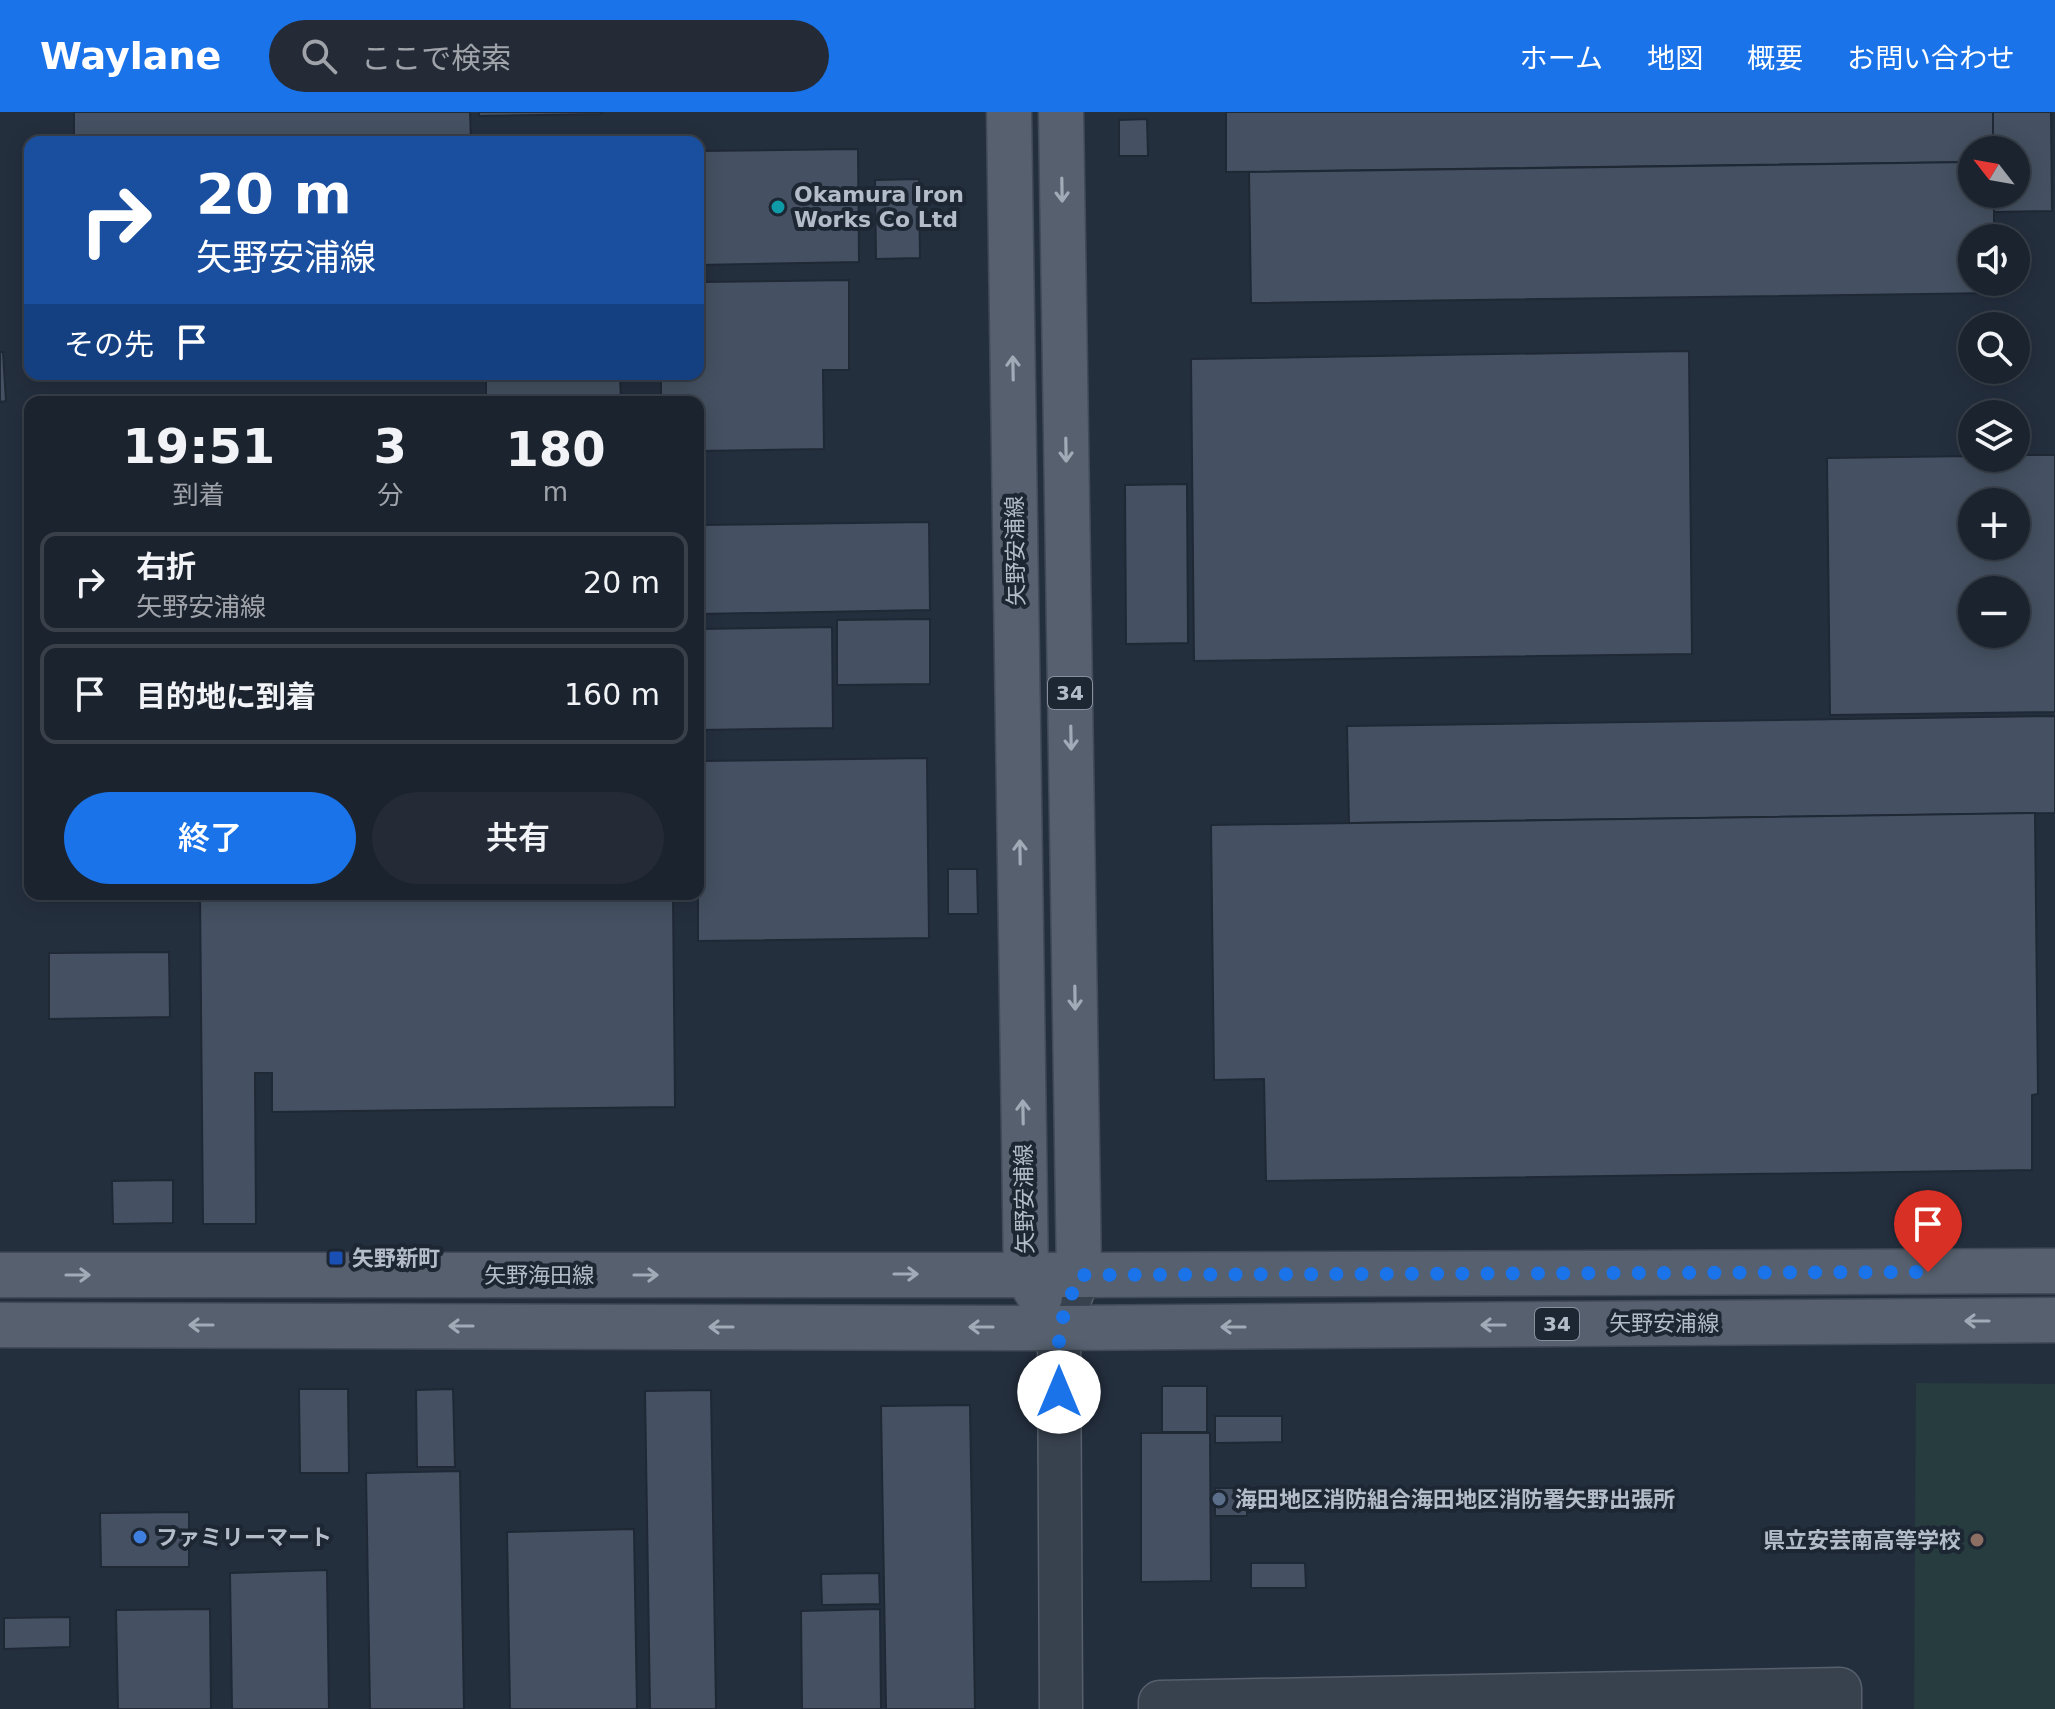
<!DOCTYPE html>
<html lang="ja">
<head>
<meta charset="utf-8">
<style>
	body { margin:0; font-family:"DejaVu Sans","Noto Sans JP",sans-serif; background:#242b36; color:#f1f3f6; height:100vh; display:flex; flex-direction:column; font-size:30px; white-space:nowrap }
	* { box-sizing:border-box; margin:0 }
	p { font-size:26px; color:#a0a4aa }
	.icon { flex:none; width:44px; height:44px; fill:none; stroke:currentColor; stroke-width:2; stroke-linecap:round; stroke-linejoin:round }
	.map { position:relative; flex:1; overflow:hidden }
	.sheet { position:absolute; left:24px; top:284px; width:680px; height:504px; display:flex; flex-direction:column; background:#1b232e; border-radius:16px; box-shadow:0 4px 20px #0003,0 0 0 2px #39404a }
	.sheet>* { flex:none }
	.top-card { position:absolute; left:24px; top:24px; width:680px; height:244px; border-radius:16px; box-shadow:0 4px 20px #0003,0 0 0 2px #39404a; background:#1a4fa0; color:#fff; overflow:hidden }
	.needle { width:52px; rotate:301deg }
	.tools { position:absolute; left:1958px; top:24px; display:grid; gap:16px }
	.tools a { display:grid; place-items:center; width:72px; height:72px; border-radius:50%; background:#1b232e; box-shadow:0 4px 20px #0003,0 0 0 2px #39404a; font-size:40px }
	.pin { position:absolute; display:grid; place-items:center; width:68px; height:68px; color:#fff; margin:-82px -34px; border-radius:50% 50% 50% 0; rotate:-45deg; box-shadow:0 0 8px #0007 }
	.pin .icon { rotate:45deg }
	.me { position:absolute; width:88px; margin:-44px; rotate:0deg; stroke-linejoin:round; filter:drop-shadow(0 0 6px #0008) }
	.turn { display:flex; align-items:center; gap:28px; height:168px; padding:0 40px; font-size:36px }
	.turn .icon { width:104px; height:104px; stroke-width:2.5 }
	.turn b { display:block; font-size:56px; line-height:68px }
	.then { display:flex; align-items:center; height:76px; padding:0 40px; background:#0003; gap:16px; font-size:30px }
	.eta { display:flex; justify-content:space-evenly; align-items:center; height:136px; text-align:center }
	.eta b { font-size:48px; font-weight:600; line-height:56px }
	.action { display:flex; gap:16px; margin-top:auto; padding:16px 40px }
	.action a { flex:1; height:92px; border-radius:48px; background:#1a73e8; color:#fff; font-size:32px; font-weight:600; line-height:92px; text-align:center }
	.action a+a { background:#242b36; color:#f1f3f6 }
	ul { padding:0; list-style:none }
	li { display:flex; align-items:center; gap:24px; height:100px; margin:0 16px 12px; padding:0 24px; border:4px solid #39404a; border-radius:16px }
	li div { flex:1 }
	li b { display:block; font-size:30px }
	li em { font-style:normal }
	header { display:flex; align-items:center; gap:48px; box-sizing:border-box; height:112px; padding:0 40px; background:#1a73e8; color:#fff }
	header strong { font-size:38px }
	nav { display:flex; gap:44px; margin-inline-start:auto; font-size:28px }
	.search { width:560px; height:72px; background:#242b36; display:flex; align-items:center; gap:20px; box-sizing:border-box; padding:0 28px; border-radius:44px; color:#a0a4aa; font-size:30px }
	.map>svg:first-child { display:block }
	.garden { fill:#263c3f }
	.building { fill:#455162; stroke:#1f2835; stroke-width:2; fill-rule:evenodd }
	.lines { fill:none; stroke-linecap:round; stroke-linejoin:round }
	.minor-casing { stroke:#565f6c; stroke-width:45 }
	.major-casing { stroke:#414a57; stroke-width:47 }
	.minor { stroke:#38414e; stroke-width:42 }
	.major { stroke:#56606e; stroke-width:44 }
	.oneway { stroke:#a1aab7 }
	.route { stroke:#1a73e8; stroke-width:14; stroke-dasharray:0 25.2 }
	.culture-dot { fill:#0f9aa8; stroke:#1d2633; stroke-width:3 }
	.transit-dot { fill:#1a4fb4; stroke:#1d2633; stroke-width:3 }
	.service-dot { fill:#5c6f8a; stroke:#1d2633; stroke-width:3 }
	.shop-dot { fill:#3f7fe0; stroke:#1d2633; stroke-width:3 }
	.education-dot { fill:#8d6e63; stroke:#1d2633; stroke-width:3 }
	.labels { text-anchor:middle; stroke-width:8; stroke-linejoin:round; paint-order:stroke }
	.shield { fill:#1d2633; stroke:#878f9c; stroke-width:2 }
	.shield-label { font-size:20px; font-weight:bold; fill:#b4bcc9 }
	.poi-label { font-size:22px; font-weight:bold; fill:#b4bcc9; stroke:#1d2633; text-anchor:start }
	.street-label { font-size:22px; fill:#b4bcc9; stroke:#1d2633 }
</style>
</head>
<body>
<header>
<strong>Waylane</strong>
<div class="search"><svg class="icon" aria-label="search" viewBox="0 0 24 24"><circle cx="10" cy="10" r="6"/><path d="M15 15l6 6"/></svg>ここで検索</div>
<nav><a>ホーム</a><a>地図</a><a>概要</a><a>お問い合わせ</a></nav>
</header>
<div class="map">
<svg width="2055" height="1597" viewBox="0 0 2055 1597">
	<rect width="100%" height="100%" fill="#242f3e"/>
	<path class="garden" d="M 1916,1271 L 2055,1272 L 2055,1597 L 1914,1597 Z"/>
	<g class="building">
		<path d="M 74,0 L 470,0 L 471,30 L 74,30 Z"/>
		<path d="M 479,0 L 602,0 L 602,2 L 479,4 Z"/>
		<path d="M 1226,0 L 1993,0 L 1993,38 L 1972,38 L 1972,50 L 1226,60 Z"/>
		<path d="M 1993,0 L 2051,0 L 2052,99 L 1994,100 L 1994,82 L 2016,82 L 2016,38 L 1993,38 Z"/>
		<path d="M 1147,7 L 1148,44 L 1119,44 L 1119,8 Z"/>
		<path d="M 858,37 L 859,150 L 698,153 L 698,39 Z"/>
		<path d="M 1972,50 L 1972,82 L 1994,82 L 1994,126 L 1972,126 L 1972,170 L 1995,170 L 1995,181 L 1251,191 L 1249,60 Z"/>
		<path d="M 919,67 L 920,146 L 876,147 L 875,68 Z"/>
		<path d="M 849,168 L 849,258 L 823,258 L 824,337 L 698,339 L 698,290 L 661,290 L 661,262 L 698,262 L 698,170 Z"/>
		<path d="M 1689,239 L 1692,542 L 1194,549 L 1191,247 Z"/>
		<path d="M 0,240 L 3,240 L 6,289 L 0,290 Z"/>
		<path d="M 134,262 L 474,262 L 474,263 L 134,268 Z"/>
		<path d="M 486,262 L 620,262 L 621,290 L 486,290 Z"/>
		<path d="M 2016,343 L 2055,343 L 2055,600 L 1830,603 L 1827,346 L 1972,344 L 1972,346 L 2016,346 ZM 1972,390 L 2016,390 L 2016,434 L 1972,434 ZM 1972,478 L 2016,478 L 2016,522 L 1972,522 Z"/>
		<path d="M 1187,372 L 1188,531 L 1126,532 L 1125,373 Z"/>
		<path d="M 929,410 L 930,498 L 698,502 L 698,413 Z"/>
		<path d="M 930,507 L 930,572 L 837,573 L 837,508 Z"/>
		<path d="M 832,515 L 833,616 L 698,618 L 698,517 Z"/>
		<path d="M 2055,604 L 2055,701 L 1349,711 L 1347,614 Z"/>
		<path d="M 927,646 L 929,826 L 698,829 L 698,649 Z"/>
		<path d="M 2035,701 L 2038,982 L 2032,983 L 2032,1058 L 1266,1069 L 1264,967 L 1214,968 L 1211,713 Z"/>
		<path d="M 948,757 L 977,757 L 978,802 L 948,802 Z"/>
		<path d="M 200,782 L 673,782 L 675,995 L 272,1000 L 272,961 L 255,961 L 256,1112 L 203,1112 Z"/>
		<path d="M 169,840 L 170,905 L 49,907 L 49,841 Z"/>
		<path d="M 173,1068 L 173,1111 L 113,1112 L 112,1069 Z"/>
		<rect x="1162" y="1274" width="45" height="46"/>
		<path d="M 299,1277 L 348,1277 L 349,1361 L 300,1361 Z"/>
		<path d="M 453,1277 L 455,1355 L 417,1355 L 416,1278 Z"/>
		<path d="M 711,1278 L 716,1597 L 650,1597 L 645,1279 Z"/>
		<path d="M 970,1293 L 975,1597 L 886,1597 L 881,1294 Z"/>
		<path d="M 1215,1304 L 1282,1304 L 1282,1330 L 1215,1331 Z"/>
		<path d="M 1141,1321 L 1210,1321 L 1211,1469 L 1141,1470 Z"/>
		<path d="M 460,1359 L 464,1597 L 370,1597 L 366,1361 Z"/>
		<rect x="1215" y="1376" width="32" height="28"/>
		<path d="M 189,1400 L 189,1455 L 101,1455 L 100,1401 Z"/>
		<path d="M 634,1417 L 637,1597 L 510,1597 L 507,1420 Z"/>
		<path d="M 1251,1451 L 1305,1451 L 1306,1476 L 1251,1476 Z"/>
		<path d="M 327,1458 L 329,1597 L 232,1597 L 230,1461 Z"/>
		<path d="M 879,1461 L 880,1492 L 822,1493 L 821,1462 Z"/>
		<path d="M 210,1497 L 211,1597 L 118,1597 L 116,1498 Z"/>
		<path d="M 880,1497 L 881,1597 L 802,1597 L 801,1499 Z"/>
		<path d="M 70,1505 L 70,1535 L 4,1537 L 4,1506 Z"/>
	</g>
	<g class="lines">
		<g class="minor-casing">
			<g id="minor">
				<path d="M 1061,1597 L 1059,1216 L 1079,1163"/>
				<path d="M 1160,1597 L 1160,1590 L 1840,1577 L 1840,1597"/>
			</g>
		</g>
		<g class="major-casing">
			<g id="major">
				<path d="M 1009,0 L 1026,1162 L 1040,1185"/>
				<path d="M 1061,0 L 1079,1163"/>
				<path d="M 0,1163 L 1079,1163 L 2055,1159"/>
				<path d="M 0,1213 L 1059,1216 L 2055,1208"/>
			</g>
		</g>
		<use href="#minor" class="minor"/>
		<use href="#major" class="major"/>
	</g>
	<defs><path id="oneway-shaft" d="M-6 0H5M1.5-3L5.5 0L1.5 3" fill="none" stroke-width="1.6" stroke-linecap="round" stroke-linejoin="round" transform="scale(2)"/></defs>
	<g class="oneway">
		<use href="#oneway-shaft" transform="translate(1062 78) rotate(89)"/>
		<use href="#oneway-shaft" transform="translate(1013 256) rotate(-91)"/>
		<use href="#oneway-shaft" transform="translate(1066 338) rotate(89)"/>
		<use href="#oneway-shaft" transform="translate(1071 626) rotate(89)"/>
		<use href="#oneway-shaft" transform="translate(1020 740) rotate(-91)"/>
		<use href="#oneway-shaft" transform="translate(1075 886) rotate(89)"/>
		<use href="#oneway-shaft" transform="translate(1023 1000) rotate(-91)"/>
		<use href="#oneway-shaft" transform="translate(906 1162)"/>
		<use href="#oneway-shaft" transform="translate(78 1163)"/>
		<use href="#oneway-shaft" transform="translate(646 1163)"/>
		<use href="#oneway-shaft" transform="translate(1977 1209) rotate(180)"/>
		<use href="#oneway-shaft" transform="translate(201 1213) rotate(-180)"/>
		<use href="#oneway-shaft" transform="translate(1493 1213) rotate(180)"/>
		<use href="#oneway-shaft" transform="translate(461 1214) rotate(-180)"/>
		<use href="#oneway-shaft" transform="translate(721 1215) rotate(-180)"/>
		<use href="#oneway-shaft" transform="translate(981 1215) rotate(-180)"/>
		<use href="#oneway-shaft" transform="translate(1233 1215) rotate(180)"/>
	</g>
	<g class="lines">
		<path class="route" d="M 1059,1280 L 1059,1216 L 1079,1163 L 1928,1160"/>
	</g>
	<circle class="culture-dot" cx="778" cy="95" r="8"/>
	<rect class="transit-dot" x="328" y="1138" width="16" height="16" rx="4"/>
	<circle class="service-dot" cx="1219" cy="1387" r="8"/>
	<circle class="shop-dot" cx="140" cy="1425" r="8"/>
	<circle class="education-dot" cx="1977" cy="1428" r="8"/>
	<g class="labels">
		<g class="shield">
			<rect x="1048" y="565" width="44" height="32" rx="6"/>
			<rect x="1535" y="1196" width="44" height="32" rx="6"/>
		</g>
		<g class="shield-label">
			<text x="1070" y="588">34</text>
			<text x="1557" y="1219">34</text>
		</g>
		<g class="poi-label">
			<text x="794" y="90">Okamura Iron<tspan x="794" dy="25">Works Co Ltd</tspan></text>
			<text x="352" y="1154">矢野新町</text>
			<text x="1235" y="1395">海田地区消防組合海田地区消防署矢野出張所</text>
			<text x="156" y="1433">ファミリーマート</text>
			<text x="1961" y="1436" text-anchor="end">県立安芸南高等学校</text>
		</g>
		<g class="street-label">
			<text transform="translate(1015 439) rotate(-91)" y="8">矢野安浦線</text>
			<text transform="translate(1024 1087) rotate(-91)" y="8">矢野安浦線</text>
			<text x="539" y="1171">矢野海田線</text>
			<text x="1664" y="1219">矢野安浦線</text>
		</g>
	</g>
</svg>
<div class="tools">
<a><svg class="needle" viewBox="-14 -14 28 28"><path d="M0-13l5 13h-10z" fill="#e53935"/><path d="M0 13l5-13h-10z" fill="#a0a4aa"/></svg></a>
<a><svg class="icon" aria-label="sound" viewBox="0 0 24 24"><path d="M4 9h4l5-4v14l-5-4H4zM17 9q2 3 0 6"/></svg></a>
<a><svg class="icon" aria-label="search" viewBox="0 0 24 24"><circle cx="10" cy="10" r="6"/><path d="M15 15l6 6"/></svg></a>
<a><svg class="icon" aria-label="layers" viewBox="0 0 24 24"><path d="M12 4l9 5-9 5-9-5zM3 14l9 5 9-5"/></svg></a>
<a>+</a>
<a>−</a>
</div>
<div class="pin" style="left:1928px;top:1160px;background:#d93025"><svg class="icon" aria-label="arrive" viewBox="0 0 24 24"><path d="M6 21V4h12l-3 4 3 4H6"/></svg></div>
<svg class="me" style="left:1059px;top:1280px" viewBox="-20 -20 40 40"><circle r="19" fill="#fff"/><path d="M0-13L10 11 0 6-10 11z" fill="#1a73e8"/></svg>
<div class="top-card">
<div class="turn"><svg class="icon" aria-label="right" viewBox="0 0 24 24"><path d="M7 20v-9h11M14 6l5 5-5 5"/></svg><div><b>20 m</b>矢野安浦線</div></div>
<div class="then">その先<svg class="icon" aria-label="arrive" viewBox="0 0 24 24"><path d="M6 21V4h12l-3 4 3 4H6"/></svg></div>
</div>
<section class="sheet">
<div class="eta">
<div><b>19:51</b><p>到着</p></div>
<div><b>3</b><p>分</p></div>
<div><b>180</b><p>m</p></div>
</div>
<ul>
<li><svg class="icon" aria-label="right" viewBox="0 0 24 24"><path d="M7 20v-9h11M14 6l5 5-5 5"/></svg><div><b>右折</b><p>矢野安浦線</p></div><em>20 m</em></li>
<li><svg class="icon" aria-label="arrive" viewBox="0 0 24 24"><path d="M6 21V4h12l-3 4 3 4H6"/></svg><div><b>目的地に到着</b></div><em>160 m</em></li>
</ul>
<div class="action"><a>終了</a><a>共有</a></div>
</section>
</div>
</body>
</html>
